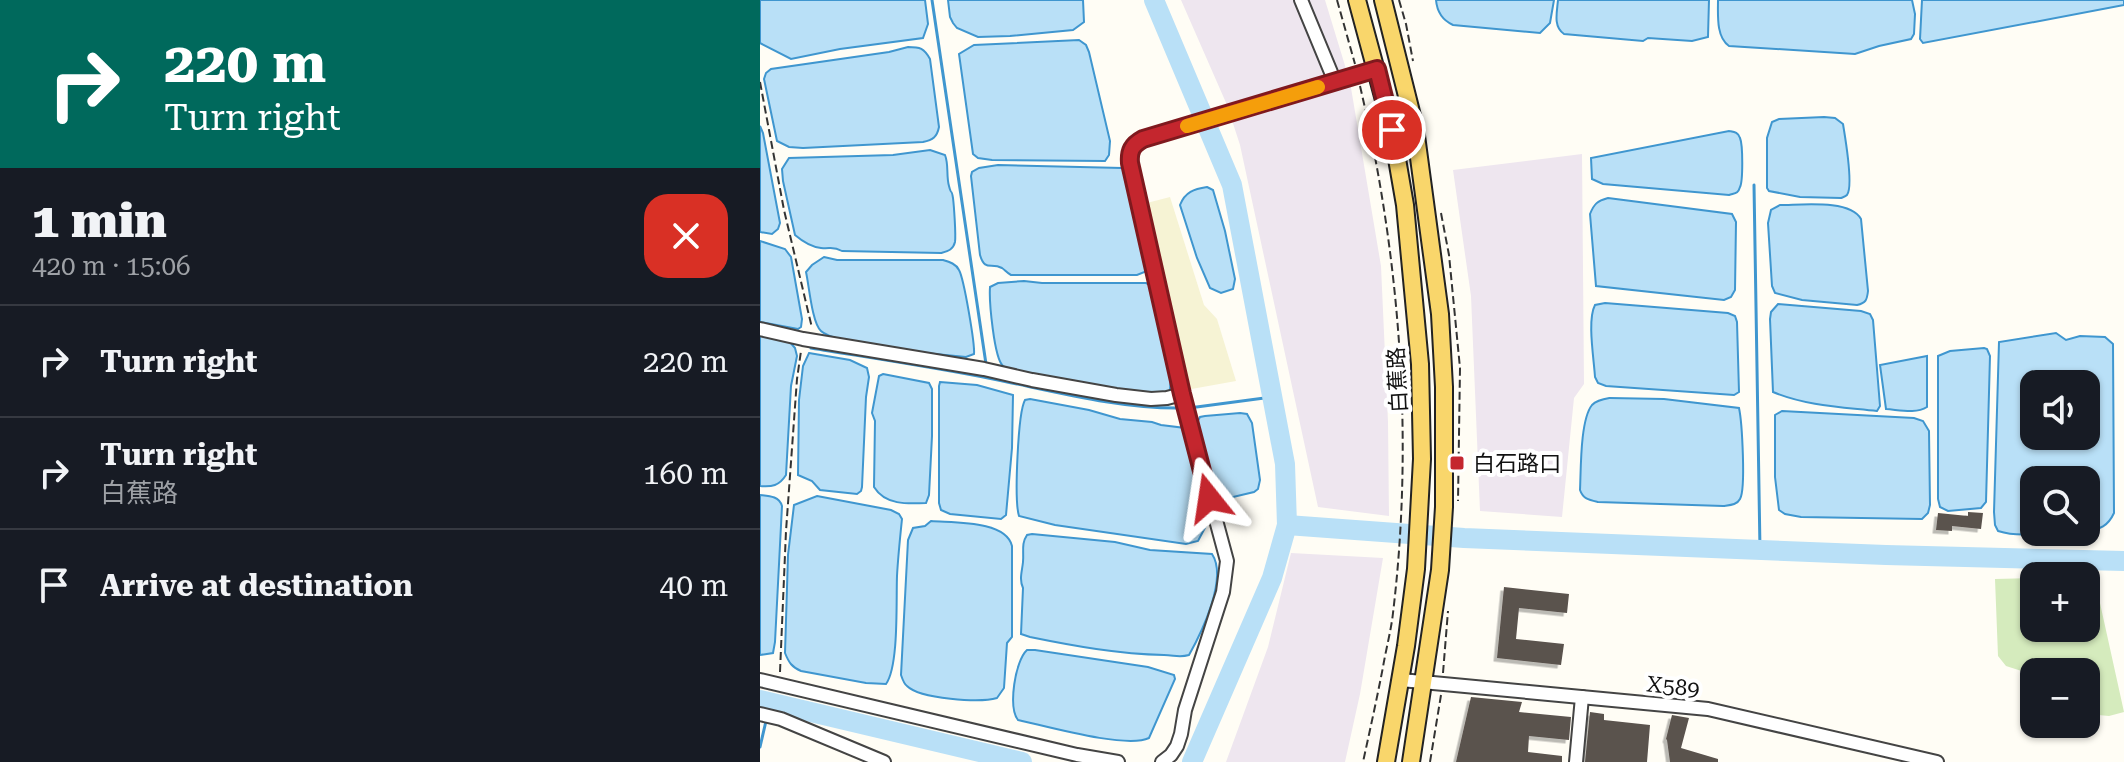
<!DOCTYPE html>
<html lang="en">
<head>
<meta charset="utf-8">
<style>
	body { margin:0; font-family:"Roboto Serif","Noto Sans SC",serif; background:#242831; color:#f1f3f6; height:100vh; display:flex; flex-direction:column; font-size:30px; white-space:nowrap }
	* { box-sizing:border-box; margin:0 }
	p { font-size:26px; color:#9ea1a6 }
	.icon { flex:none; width:44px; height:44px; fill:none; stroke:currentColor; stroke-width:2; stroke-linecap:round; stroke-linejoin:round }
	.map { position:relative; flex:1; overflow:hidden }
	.panel { display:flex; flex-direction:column; background:#171b24; width:760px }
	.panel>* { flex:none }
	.banner { background:#00695c; color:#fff; overflow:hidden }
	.fabs { position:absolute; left:1260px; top:370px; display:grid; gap:16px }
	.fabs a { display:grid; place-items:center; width:80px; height:80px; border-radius:16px; background:#171b24; box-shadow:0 2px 6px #0004; font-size:40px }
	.pin { position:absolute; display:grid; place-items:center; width:68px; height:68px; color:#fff; margin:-34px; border:4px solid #fff; border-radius:50%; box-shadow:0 2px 8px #0007 }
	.me { position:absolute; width:88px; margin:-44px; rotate:345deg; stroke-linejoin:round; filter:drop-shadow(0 0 6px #0008) }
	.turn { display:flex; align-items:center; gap:28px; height:168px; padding:0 32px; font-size:36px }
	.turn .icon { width:104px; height:104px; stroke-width:2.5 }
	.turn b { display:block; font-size:56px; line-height:68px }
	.round { display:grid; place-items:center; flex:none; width:84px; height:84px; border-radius:24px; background:#242831 }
	.summary { display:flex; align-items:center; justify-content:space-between; height:136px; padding:0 32px }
	h1 { font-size:48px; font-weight:800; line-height:60px }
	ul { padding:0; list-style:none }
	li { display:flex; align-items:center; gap:24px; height:112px; padding:0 32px; border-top:2px solid #363941 }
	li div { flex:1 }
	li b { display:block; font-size:30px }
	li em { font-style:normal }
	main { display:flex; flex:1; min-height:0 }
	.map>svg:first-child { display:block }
	.industrial { fill:#eee6ef }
	.farmland { fill:#f6f3d4 }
	.green { fill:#d5ebbd }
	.water { fill:#b9e0f7; stroke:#3f96cf; stroke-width:2; fill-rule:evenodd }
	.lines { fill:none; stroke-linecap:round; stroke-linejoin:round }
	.stream { stroke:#3f96cf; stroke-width:3 }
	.river { stroke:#b9e0f7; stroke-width:20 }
	.building { fill:#5a524d; filter:url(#shadow) }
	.minor-casing { stroke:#444; stroke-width:16 }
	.major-casing { stroke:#222; stroke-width:20 }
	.path { stroke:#333; stroke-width:2; stroke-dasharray:8 4; stroke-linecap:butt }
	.minor { stroke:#fff; stroke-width:12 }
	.major { stroke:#f9d66b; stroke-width:16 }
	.route-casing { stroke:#7f191e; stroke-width:20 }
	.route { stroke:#c4262e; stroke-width:14 }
	.slow { stroke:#f59e0b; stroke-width:14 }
	.poi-dot { fill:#c4262e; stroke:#fff; stroke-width:3 }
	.labels { text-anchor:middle; stroke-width:8; stroke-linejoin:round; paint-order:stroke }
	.street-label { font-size:22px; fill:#111; stroke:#fff }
	.poi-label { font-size:22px; fill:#111; stroke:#fff; text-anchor:start }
</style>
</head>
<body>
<main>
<section class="panel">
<div class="banner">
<div class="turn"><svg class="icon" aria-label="right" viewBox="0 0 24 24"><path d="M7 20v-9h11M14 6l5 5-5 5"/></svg><div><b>220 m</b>Turn right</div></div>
</div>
<div class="summary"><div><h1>1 min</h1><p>420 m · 15:06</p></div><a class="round" style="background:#d93025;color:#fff"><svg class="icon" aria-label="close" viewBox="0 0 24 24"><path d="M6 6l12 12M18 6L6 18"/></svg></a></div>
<ul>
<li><svg class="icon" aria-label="right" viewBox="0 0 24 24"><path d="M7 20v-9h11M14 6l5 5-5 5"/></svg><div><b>Turn right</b></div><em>220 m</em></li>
<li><svg class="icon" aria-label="right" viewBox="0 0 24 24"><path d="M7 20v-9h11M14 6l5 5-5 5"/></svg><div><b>Turn right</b><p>白蕉路</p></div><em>160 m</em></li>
<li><svg class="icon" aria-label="arrive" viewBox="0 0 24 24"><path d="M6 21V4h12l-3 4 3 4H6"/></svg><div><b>Arrive at destination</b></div><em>40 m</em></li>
</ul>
</section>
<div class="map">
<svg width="1364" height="762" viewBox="0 0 1364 762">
	<defs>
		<filter id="shadow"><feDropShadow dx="-3.5" dy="3.5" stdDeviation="0" flood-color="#0004"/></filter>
	</defs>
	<rect width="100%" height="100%" fill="#fffdf5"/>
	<g class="industrial">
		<path d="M 421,0 L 565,0 L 590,82 L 621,266 L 628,422 L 629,516 L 558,507 L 480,145 L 467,105 Z"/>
		<path d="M 822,154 L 824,384 L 814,398 L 802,517 L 720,511 L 711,296 L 693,170 Z"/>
		<path d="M 531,553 L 623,558 L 600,694 L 585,762 L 466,762 L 508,647 Z"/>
	</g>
	<path class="farmland" d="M 410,197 L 444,305 L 457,319 L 476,381 L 426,390 L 383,204 Z"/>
	<path class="green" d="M 1274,578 L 1274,628 L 1326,628 L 1326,582 L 1332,582 L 1338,594 L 1364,712 L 1349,716 L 1328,714 L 1326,672 L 1274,672 L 1274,675 L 1246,666 L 1238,656 L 1235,579 Z"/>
	<g class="water">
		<path d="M 0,0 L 165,0 L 168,24 L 163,38 L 80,49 L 31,59 L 0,43 Z"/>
		<path d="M 188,0 L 323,0 L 324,22 L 313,30 L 250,36 L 218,37 L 197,28 L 193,23 L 190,17 Z"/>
		<path d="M 676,0 L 794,0 L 790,23 L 780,33 L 693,25 C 682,20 677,12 676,0 Z"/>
		<path d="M 798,0 L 949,0 L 948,37 L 932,41 L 888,38 L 883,41 L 804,34 C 793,27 797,12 798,0 Z"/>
		<path d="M 958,0 L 1152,0 L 1155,14 L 1154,34 L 1151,39 L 1119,46 L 1095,54 L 969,46 C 956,37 958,15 958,0 Z"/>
		<path d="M 1162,0 L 1364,0 L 1364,5 L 1163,43 L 1160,39 Z"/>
		<path d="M 319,40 L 326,45 L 329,52 L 350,141 L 349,155 L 345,161 L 232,160 L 218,158 L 213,154 L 199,54 L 214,45 Z"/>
		<path d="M 148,47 C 160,47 164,48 170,59 L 179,127 C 177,137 173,140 163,142 L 43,148 L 29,147 L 17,141 L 4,79 L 6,73 L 11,69 L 129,52 Z"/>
		<path d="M 1064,117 L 1075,118 L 1083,124 C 1085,137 1094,186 1087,195 C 1085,197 1083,197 1081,198 L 1040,197 L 1009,191 L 1007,188 L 1007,138 L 1012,122 L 1019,119 Z"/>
		<path d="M 0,126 L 3,133 L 20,223 L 18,229 L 12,234 L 0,232 Z"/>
		<path d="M 969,131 C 974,132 978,132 980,138 C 983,145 983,181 980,187 C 978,194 975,193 969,195 L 843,184 L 832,179 L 831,158 Z"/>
		<path d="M 170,150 L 185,155 C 189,165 186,176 189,186 C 192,198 191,186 193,198 C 194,206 196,235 195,242 C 193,250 188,251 181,253 L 82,251 C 73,246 71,249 61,248 C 52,247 42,241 35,235 L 23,181 L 22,169 L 29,158 L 133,155 Z"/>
		<path d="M 238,165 L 362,168 L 367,172 L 390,266 L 387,271 L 377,275 L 251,275 C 247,273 245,270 242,268 C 231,262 225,272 220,255 L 211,176 L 212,172 L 219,168 Z"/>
		<path d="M 447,187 L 453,190 L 465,231 L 475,279 L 473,289 L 461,293 L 450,288 L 437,258 L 420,205 C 425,192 434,189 447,187 Z"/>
		<path d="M 848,198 L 972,214 L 976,222 L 975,290 L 971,297 L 964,300 L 836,286 L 830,214 C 834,204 837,201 848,198 Z"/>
		<path d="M 1020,205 C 1041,205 1090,199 1101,219 L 1108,291 C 1107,300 1106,303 1097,305 L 1042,300 L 1015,293 L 1012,286 L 1008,223 L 1011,210 Z"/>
		<path d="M 0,241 L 25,249 L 31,257 L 42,319 L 41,327 L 38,329 L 0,322 Z"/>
		<path d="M 64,257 L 77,260 L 183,260 C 190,262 196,264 199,270 C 204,279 215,344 214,354 L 206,357 C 181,355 75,345 61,331 C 52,323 49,285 46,272 L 52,265 Z"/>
		<path d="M 264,281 L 282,283 L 386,283 L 394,287 L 411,372 L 410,390 L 403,394 L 390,394 C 366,390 257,377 243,366 C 234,358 229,301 230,287 L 238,283 Z"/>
		<path d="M 845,303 L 968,313 L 975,316 L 977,322 L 979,392 L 974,395 L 846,386 L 838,383 L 835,377 C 834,359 827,320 835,305 Z"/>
		<path d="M 1018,304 L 1101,311 L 1110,314 L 1113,320 L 1120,406 L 1117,411 C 1082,407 1047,406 1013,392 L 1010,319 L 1011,312 Z"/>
		<path d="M 1296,333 L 1306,340 L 1320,336 L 1345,337 L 1353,344 L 1354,513 C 1348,526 1340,530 1326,530 L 1326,480 L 1274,480 L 1274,532 L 1295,532 C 1276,534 1257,537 1238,531 L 1235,525 L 1234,512 L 1239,342 ZM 1326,384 L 1326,436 L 1274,436 L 1274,384 Z"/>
		<path d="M 0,335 L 29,341 L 35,348 L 37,356 L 31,386 L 26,475 C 19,486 12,487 0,486 Z"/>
		<path d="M 1224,348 L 1227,349 L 1230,356 L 1226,502 L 1221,508 L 1188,511 L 1180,507 L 1178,499 L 1178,356 L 1190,351 Z"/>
		<path d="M 49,353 L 90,360 L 107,368 L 109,377 L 106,397 L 102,487 L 101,491 L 97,494 L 60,490 L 52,481 L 38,475 L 39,400 L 43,366 Z"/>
		<path d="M 1167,356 L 1167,407 C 1156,414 1140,410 1126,409 L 1120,365 Z"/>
		<path d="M 123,374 L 169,383 L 172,389 L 172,436 L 169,495 L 166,503 C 147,504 125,505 114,487 L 115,421 L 112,413 L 119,376 Z"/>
		<path d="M 180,382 L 217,385 L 253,395 L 252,448 L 246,515 L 241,519 L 190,514 L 181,510 L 179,503 L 179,386 Z"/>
		<path d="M 850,398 L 904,399 L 979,408 C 982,422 986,489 980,499 C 977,505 970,505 963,506 L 838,502 C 829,500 823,499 820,490 C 821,470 820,420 832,405 C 837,400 844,399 850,398 Z"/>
		<path d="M 270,399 L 329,410 L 360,419 L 392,422 L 401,425 L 425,428 L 442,486 L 447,524 L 438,541 L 426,544 L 295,525 L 259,516 C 254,500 258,412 265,400 Z"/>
		<path d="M 1022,411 L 1154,418 L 1163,421 L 1169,431 L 1170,505 L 1168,513 L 1162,519 L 1041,517 L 1025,514 L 1019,510 L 1015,477 L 1015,415 Z"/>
		<path d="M 480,413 L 487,414 L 492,423 L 500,480 L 498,489 L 494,492 L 469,498 L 453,490 L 435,426 L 440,417 L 445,416 Z"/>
		<path d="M 0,495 C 9,496 19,496 22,506 L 15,642 L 13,653 L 0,655 Z"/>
		<path d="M 57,496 L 131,510 L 139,514 L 142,519 C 140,538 138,557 137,576 C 136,601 139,666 126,684 L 106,683 L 41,671 C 32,667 29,663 25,653 L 28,555 L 34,505 Z"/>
		<path d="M 171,521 C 193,523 246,520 252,546 L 252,637 L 247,643 L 244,688 L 237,698 C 220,703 160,699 147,686 C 144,684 142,678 141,675 L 148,540 L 153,528 L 165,526 Z"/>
		<path d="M 272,534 L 355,542 L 390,550 L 452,554 C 468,578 442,632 429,655 C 419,658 414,655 404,655 C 358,654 314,646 270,637 L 261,634 L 263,588 C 259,579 262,572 263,562 C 264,551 261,544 267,535 Z"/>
		<path d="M 267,650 L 275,650 L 388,667 L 414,675 L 415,679 L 389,738 C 366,749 286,726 258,720 C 248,707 255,661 267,650 Z"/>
	</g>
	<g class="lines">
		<g class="stream">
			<path d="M 172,0 L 226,364"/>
			<path d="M 994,185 L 1000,550"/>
			<path d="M 51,348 C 112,358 173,367 233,379 C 293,391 361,409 421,408"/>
			<path d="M 429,408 L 512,397"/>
			<path d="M 8,710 L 10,702"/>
			<path d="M 0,747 L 6,721"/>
		</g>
		<g class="river">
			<path d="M 394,0 L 472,185 L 525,464 L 527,525 L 512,578 L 432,762"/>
			<path d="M 527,525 L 704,538 L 1126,555 L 1364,561"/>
			<path d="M 0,700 L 262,762"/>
		</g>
	</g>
	<g class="building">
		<path d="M 1208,512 L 1223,513 L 1221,529 L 1192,526 L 1192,531 L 1176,530 L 1178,513 L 1208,516 Z"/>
		<path d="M 744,587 L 809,594 L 807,613 L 759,608 L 756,639 L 804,644 L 801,665 L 737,658 Z"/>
		<path d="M 711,697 L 762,702 L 759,712 L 811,717 L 809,740 L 769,736 L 768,752 L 802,756 L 802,762 L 696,762 Z"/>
		<path d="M 830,712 L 844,714 L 844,720 L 890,725 L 887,762 L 825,762 Z"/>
		<path d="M 912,715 L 929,718 L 921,748 L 958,759 L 958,762 L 910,762 L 907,740 L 906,739 Z"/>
	</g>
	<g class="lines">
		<g class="minor-casing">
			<g id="minor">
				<path d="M 541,0 L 575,82"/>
				<path d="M 0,329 L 43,339 L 224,369 L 272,380 L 356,395 L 391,399 L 407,398 L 422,394"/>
				<path d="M 0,680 L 317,755 L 358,762"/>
				<path d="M 641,680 L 948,709 L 1177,762"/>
				<path d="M 0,714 L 21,719 L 124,762"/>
				<path d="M 402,762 L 411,755 L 417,746 L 421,734 L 425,710 L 463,592 L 467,561 L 422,394 L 370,163 C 369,151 372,145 383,139 L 617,69"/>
				<path d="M 816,762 L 822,697"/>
			</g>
		</g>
		<g class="major-casing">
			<g id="major">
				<path d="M 597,0 L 632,130 L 645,205 L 660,364 L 662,459 L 656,569 L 646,646 L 626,762"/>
				<path d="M 623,0 L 655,128 L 680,314 L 684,387 L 684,507 L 680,570 L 651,762"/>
			</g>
		</g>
		<g class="path">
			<path d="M 577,0 L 595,64"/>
			<path d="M 639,0 L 646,24 L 653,61"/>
			<path d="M 0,82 L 24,210 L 52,328"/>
			<path d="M 600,86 C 640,257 654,438 633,613 C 631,631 626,649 623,667 C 617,698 610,730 603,762"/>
			<path d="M 681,213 L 689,255 L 700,368 L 698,501"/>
			<path d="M 20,672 L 26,531 L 37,379 L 41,351"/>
			<path d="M 683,673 L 688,611"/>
			<path d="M 670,762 L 681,695"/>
		</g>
		<use href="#minor" class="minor"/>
		<use href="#major" class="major"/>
	</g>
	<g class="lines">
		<g class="route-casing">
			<path id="route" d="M 449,498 L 422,394 L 370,163 C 369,151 372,145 383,139 L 617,69 L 632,130"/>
		</g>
		<use href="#route" class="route"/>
		<path class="slow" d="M 427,126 L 558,87"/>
	</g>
	<rect class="poi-dot" x="689" y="455" width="16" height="16" rx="4"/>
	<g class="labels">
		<g class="street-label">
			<text transform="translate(637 380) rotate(-93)" y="8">白蕉路</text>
			<text transform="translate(913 686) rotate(6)" y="8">X589</text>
		</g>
		<g class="poi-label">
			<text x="713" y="471">白石路口</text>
		</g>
	</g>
</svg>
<div class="fabs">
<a><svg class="icon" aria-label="sound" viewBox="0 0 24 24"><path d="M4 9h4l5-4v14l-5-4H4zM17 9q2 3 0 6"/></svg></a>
<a><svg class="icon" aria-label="search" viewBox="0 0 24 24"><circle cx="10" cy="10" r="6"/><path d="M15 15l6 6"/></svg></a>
<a>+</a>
<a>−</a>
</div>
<div class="pin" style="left:632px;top:130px;background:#d93025"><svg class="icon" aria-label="arrive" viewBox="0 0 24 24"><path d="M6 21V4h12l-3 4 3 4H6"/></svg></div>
<svg class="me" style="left:449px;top:498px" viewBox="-20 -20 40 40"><path d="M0-17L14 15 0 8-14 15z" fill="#c4262e" stroke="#fff" stroke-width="4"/></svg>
</div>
</main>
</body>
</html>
